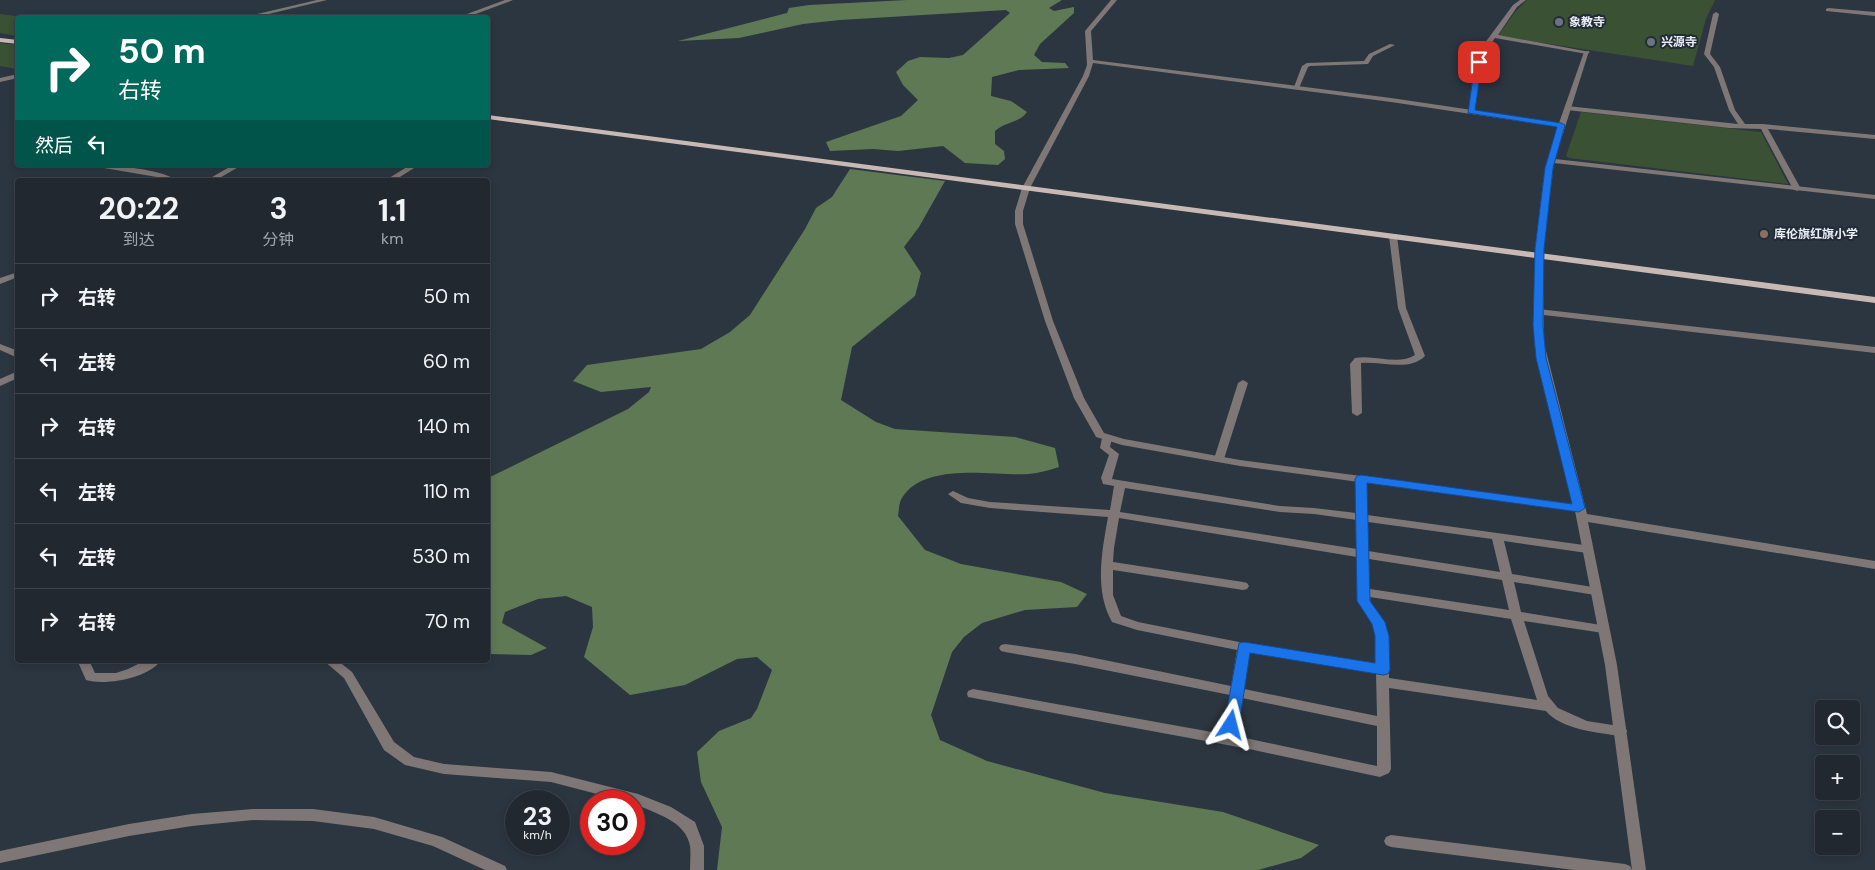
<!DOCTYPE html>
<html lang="zh">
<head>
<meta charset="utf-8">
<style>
	body { margin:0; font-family:"DM Sans","Noto Sans SC",sans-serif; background:#2d343c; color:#f1f3f6; height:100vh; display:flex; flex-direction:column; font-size:19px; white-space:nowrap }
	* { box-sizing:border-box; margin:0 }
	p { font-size:16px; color:#a2a6ab }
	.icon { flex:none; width:28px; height:28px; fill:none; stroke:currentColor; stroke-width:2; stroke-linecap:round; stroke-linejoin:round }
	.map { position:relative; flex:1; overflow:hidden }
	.drawer { position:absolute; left:15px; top:178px; width:475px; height:485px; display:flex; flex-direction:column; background:#212830; border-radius:5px; box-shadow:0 2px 8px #0003,0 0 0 1px #3e444c }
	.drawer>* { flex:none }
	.hud { position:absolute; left:15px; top:15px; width:475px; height:152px; border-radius:5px; box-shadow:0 2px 8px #0003,0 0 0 1px #3e444c; background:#00695c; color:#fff; overflow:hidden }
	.tools { position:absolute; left:1815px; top:700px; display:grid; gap:10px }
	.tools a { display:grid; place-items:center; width:45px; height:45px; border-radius:5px; background:#212830; box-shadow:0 2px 8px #0003,0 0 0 1px #3e444c; font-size:25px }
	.speed { position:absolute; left:505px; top:790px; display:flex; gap:10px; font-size:25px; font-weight:700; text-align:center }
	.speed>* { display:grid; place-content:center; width:65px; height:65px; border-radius:50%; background:#212830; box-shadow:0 2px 8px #0003,0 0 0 1px #3e444c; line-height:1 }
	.speed small { font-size:12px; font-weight:400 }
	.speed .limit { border:8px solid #d22; background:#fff; color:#111 }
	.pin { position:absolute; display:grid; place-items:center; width:42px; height:42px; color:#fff; margin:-21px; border-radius:10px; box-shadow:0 2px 8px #0006 }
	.me { position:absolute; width:55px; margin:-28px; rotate:9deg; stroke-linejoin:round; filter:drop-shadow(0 0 4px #0008) }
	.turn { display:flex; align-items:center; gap:18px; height:105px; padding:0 20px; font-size:22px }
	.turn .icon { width:65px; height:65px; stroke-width:2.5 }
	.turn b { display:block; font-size:35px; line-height:42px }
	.then { display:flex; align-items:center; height:48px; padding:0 20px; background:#0003; gap:10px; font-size:19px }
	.eta { display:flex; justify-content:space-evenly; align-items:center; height:85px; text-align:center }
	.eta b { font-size:30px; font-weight:700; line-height:35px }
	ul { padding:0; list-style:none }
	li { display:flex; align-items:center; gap:15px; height:65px; padding:0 20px; border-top:1px solid #3e444c }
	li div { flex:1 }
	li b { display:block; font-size:19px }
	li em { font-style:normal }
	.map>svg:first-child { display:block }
	.green { fill:#3b5133 }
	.forest { fill:#5f7955 }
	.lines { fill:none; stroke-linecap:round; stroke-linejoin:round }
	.minor { fill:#7f7775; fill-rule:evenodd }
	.tertiary { fill:#7f7775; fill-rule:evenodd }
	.primary { fill:#c9b9b4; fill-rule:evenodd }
	.route { fill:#1a73e8; stroke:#114b97 }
	.worship-dot { fill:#6b7280; stroke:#232c36; stroke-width:2 }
	.education-dot { fill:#8d6e63; stroke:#232c36; stroke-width:2 }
	.labels { text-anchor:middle; stroke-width:4; stroke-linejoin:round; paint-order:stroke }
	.far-poi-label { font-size:12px; font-weight:bold; fill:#eaf0f7; stroke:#232c36; text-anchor:start }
</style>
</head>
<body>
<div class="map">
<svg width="1875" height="870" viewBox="0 0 1875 870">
	<rect width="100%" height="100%" fill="#2c3640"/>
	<g class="green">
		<path d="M 1527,0 L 1715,0 L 1706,19 L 1693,66 L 1498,36 L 1515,12 Z"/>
		<path d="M 0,14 L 24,17 L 18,18 L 17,36 L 0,33 Z"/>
		<path d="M 0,43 L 17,45 L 17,69 L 0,66 Z"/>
		<path d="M 1581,112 L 1761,132 L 1788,184 L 1569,158 L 1566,156 Z"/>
	</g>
	<g class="forest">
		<path d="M 907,0 L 1062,0 L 1049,8 L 1054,11 L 1074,7 L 1074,13 L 1040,44 L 1034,55 L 1042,62 L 1065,63 L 1069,68 L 1019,70 L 992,77 L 991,96 L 1011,101 L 1027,112 C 1019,123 1007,121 995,131 L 995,144 L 1004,151 L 1005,159 L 998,165 L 965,163 L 943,146 L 898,151 L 873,149 L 830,151 L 826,142 L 901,116 L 918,100 L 903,85 L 896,72 L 908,61 L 920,57 L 949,58 L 963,55 L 1010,13 L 1006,10 L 840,20 L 803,24 L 739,38 L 678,41 L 787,13 L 789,8 L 809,5 Z"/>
		<path d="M 850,169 L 945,181 L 919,227 L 904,247 L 921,273 L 915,296 L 852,347 L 841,400 L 876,422 L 895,429 L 1015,437 L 1055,448 L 1059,467 C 1050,470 1039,473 1029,474 C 994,476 924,461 902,498 C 899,502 899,511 898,516 L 925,550 L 961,564 L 1061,582 L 1087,594 L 1077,607 L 1025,610 L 982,623 L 964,637 L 952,652 L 931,715 L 940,740 L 987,761 L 1105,793 L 1223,812 L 1319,845 L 1301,858 L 1258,870 L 717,870 L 722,827 L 701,782 L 697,752 L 719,731 L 751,718 L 757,709 L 772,670 L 757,657 L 737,659 L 685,685 L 630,695 L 584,657 L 593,627 L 592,607 L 566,596 L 538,599 L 505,612 L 502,623 L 547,648 L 531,655 L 488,654 L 488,478 L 628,409 L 649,392 L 651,387 L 601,392 L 573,381 L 587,365 L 701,349 L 730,332 L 750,315 L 805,229 L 816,208 L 832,197 Z"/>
	</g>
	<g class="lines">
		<g class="minor">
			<path d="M 317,0 L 327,0 L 252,18 L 240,18 Z"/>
			<path d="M 505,0 L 513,0 L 465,18 L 456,18 Z"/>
			<path d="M 1520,0 L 1526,0 L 1517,7 L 1498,35 L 1590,52 L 1587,54 L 1495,38 L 1482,55 L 1474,112 L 1469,113 L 1476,55 L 1513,5 Z"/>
			<path d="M 1828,8 L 1875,12 L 1875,16 L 1826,11 L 1826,9 Z"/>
			<path d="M 1716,12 L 1719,14 L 1710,54 L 1720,67 L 1735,110 L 1745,124 L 1763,124 L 1875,135 L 1875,139 L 1768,129 L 1801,189 L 1797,191 L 1793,189 L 1761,129 L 1729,128 L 1567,110 L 1564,108 L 1567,106 L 1738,124 L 1729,110 L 1714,67 L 1704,54 L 1713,14 Z"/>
			<path d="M 1390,44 L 1395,45 L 1373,56 L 1368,64 L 1310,66 L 1308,67 L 1299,88 L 1294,87 L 1302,66 L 1307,63 L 1364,61 L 1369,54 Z"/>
			<path d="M 18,74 L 18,78 L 0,82 L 0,78 Z"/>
			<path d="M 94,165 C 114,165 161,169 176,180 L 165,180 L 157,177 L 98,167 Z"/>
			<path d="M 233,165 L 242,165 L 216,180 L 207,180 Z"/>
			<path d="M 410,165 L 419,165 L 395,180 L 386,180 Z"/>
			<path d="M 1390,234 L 1396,234 L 1397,236 L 1406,308 L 1425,356 C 1409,372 1381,361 1361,363 L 1362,413 L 1357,416 L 1352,413 L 1350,364 L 1355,358 C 1374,354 1398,366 1415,355 L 1398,308 L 1389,236 Z"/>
			<path d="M 18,272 L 18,277 L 0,284 L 0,278 Z"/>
			<path d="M 1538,309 L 1875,347 L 1875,353 L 1535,314 L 1534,312 L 1535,310 Z"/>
			<path d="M 0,344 L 18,351 L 18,358 L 0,350 Z"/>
			<path d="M 18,371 L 18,378 L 0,386 L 0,379 Z"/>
			<path d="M 1243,380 L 1248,383 L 1224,459 L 1219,462 L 1215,461 L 1214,459 L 1238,383 Z"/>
			<path d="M 1107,435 L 1112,438 L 1110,447 L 1119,454 L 1112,479 L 1280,506 L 1314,508 L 1356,513 L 1356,479 L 1361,476 L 1366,479 L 1367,515 L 1591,546 L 1593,549 L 1591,552 L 1587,553 L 1504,541 L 1512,574 L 1599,588 L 1601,591 L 1599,594 L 1595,595 L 1514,582 L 1521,612 L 1607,626 L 1609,629 L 1607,632 L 1603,633 L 1524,621 L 1548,696 L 1558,708 L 1587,721 L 1625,727 L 1627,731 L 1625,735 L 1620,736 C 1599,733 1560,729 1546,711 L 1389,688 L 1391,769 L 1389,773 L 1380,777 L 1249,749 L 968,697 L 967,694 L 968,691 L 973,689 L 1223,734 L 1230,695 L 1075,664 L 1005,652 L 1001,651 L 999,648 L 1001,645 L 1005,644 L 1075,654 L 1231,686 L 1237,650 L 1137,630 L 1112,622 C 1094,590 1102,551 1108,517 L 990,508 L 961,503 L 948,494 L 953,491 L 968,498 L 990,502 L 1110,510 L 1114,486 L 1103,484 L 1101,478 L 1109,455 L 1100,448 L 1102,438 ZM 1125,488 L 1280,512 L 1314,514 L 1357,520 L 1357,549 L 1120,512 ZM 1119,518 L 1357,557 L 1358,601 L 1372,624 L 1376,636 L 1376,664 L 1244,643 L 1138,622 L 1121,616 L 1113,595 L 1113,570 L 1243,590 L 1247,589 L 1249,586 L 1247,583 L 1243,582 L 1113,562 L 1114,548 ZM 1368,522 L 1492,539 L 1500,572 L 1368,551 ZM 1369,559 L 1502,580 L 1509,610 L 1370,589 ZM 1370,597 L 1511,619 L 1537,700 L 1389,678 C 1389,661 1391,641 1384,624 C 1381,615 1370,608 1370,597 ZM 1249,652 L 1376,673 L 1377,716 L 1244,689 ZM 1242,698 L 1377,726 L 1377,766 L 1236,736 Z"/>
			<path d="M 77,660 L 89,660 L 95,673 L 116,673 L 128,669 L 146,660 L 161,660 C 150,678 105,686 86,680 Z"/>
			<path d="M 323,660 L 337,660 L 352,672 L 394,742 L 414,757 L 444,764 L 551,772 L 638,794 L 671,807 L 695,822 L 704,846 L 704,870 L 690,870 C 690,862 691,854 690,846 C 686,821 655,813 634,804 L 634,801 L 624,801 L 551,782 L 444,774 L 405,765 L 384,750 L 344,678 Z"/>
			<path d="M 1391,835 L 1625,864 L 1630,866 L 1632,870 L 1574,870 L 1391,847 L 1386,845 L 1384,841 L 1386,837 Z"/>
		</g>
		<g class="tertiary">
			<path d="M 1111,0 L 1117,0 L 1091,31 L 1093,60 L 1391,98 L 1559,123 L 1584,52 L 1589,51 L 1555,159 L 1875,195 L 1875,199 L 1554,163 L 1543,249 L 1544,343 L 1587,514 L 1875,561 L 1875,569 L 1588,522 L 1617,665 L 1646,870 L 1632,870 L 1605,665 L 1575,511 L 1240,466 L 1122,445 L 1096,437 L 1095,435 L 1074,398 L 1045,321 L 1015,224 L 1015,211 L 1022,188 L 1083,76 L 1087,65 L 1085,31 ZM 1093,63 L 1391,102 L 1558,127 L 1545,168 L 1535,249 L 1534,343 L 1573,504 L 1240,460 L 1124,439 L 1104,433 L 1084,398 L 1053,321 L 1023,224 L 1023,211 L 1030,188 L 1089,76 Z"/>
			<path d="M 253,809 L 313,809 L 374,817 L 442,837 L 505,866 L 507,870 L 485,870 L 433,846 L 374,829 L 313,821 L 253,820 L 192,826 L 129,836 L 0,863 L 0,851 L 129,824 L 192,814 Z"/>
		</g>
		<g class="primary">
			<path d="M 0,38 L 18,40 L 18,44 L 0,42 Z"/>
			<path d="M 488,115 L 1875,297 L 1875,303 L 488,119 Z"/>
		</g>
	</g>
	<path class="route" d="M 1479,60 L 1482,62 L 1475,110 L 1561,123 L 1565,125 L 1553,168 L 1544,249 L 1543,325 L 1546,358 L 1585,508 L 1579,512 L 1367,483 L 1370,601 L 1385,622 L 1389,636 L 1390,670 L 1388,674 L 1383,675 L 1250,653 L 1239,725 L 1237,729 L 1231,730 L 1226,729 L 1224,725 L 1239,643 L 1244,642 L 1375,663 L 1375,636 L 1372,624 L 1357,601 L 1355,479 L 1357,476 L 1361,475 L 1572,504 L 1536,358 L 1533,325 L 1535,249 L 1545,168 L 1557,127 L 1468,113 L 1475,62 Z"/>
	<g class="worship-dot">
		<circle cx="1559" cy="22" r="5"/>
		<circle cx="1651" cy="42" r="5"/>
	</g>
	<circle class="education-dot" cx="1764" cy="234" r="5"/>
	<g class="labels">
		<g class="far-poi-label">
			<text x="1569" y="26">象教寺</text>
			<text x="1661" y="46">兴源寺</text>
			<text x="1774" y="238">库伦旗红旗小学</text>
		</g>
	</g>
</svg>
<div class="tools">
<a><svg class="icon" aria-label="search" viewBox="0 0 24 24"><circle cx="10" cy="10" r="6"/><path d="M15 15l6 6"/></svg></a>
<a>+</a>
<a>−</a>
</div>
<div class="speed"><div>23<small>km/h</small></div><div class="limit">30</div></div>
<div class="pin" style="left:1479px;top:62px;background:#d93025"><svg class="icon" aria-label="arrive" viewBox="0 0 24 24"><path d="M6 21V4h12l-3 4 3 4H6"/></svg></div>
<svg class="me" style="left:1231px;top:725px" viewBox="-20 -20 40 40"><path d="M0-17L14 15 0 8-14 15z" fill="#1a73e8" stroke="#fff" stroke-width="4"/></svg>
<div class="hud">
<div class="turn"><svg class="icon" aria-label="right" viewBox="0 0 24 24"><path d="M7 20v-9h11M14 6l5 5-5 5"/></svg><div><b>50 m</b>右转</div></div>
<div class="then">然后<svg class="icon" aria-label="left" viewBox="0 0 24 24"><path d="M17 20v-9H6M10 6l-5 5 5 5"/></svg></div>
</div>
<section class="drawer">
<div class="eta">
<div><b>20:22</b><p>到达</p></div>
<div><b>3</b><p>分钟</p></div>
<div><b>1.1</b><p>km</p></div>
</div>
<ul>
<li><svg class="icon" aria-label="right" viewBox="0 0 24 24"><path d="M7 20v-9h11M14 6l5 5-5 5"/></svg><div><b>右转</b></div><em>50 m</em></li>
<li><svg class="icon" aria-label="left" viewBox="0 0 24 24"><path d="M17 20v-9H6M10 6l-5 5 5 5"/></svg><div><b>左转</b></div><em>60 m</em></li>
<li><svg class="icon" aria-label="right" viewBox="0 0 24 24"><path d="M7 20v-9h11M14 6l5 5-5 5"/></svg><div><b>右转</b></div><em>140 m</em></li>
<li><svg class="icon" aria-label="left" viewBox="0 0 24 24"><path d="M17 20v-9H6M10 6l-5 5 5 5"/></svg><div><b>左转</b></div><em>110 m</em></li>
<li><svg class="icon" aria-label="left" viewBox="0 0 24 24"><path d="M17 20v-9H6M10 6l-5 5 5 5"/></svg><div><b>左转</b></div><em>530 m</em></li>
<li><svg class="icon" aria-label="right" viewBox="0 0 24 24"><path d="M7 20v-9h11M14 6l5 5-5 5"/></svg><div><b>右转</b></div><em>70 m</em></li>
</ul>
</section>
</div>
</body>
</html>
